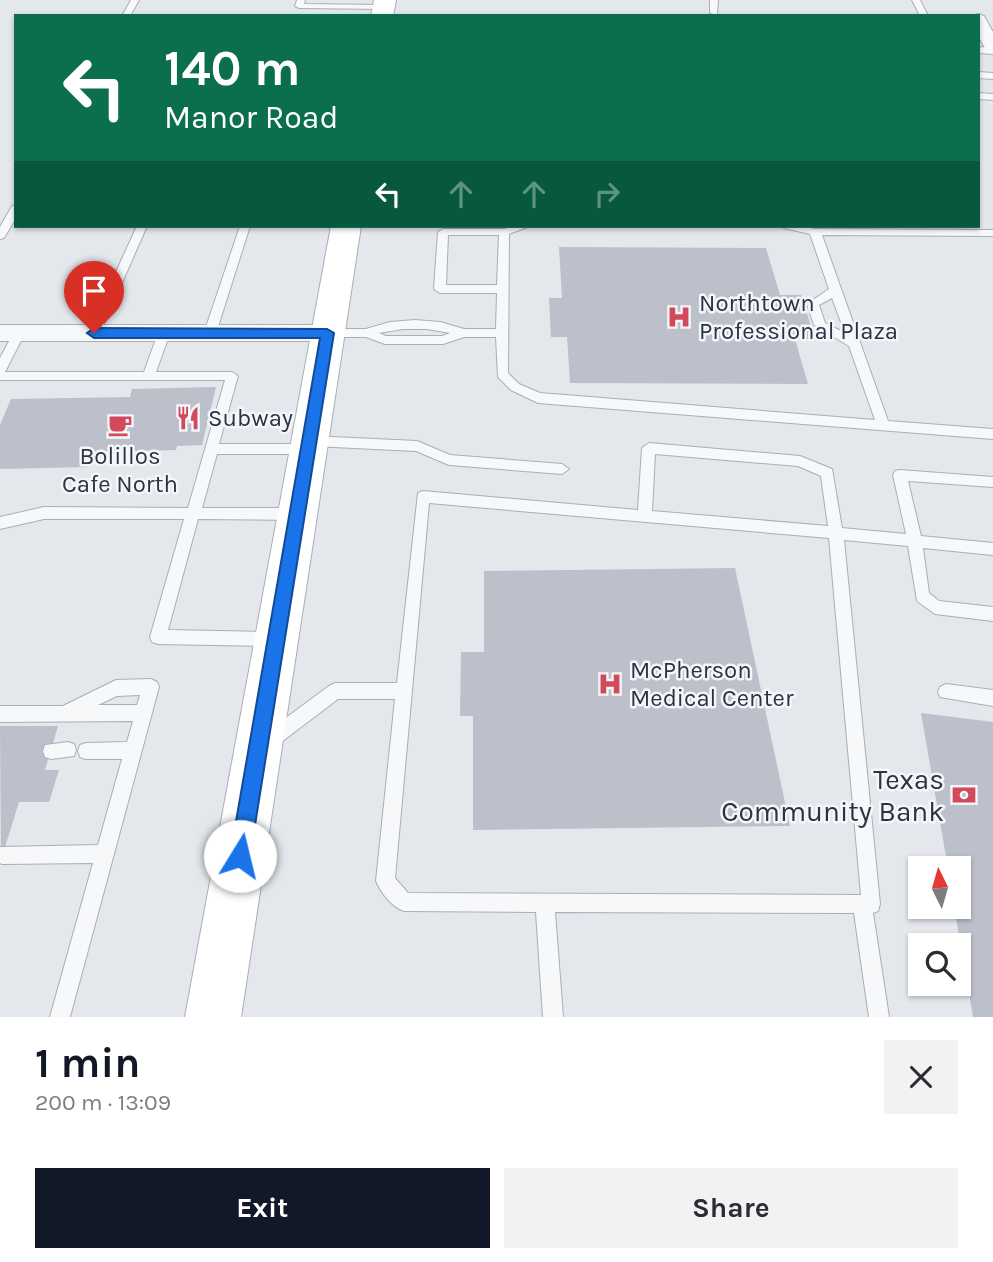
<!DOCTYPE html>
<html lang="en">
<head>
<meta charset="utf-8">
<style>
	body { margin:0; font-family:Karla,sans-serif; background:#f2f2f3; color:#2b2b33; height:100vh; display:flex; flex-direction:column; font-size:26px; white-space:nowrap }
	* { box-sizing:border-box; margin:0 }
	p { font-size:23px; color:#7c7c81 }
	.icon { flex:none; width:38px; height:38px; fill:none; stroke:currentColor; stroke-width:2; stroke-linecap:round; stroke-linejoin:round }
	.map { position:relative; height:1017px; overflow:hidden }
	.side { display:flex; flex-direction:column; background:#fff; flex:1 }
	.side>* { flex:none }
	.guide { position:absolute; left:14px; top:14px; width:966px; height:214px; border-radius:0px; box-shadow:0 2px 5px #0004; background:#0b6e4f; color:#fff; overflow:hidden }
	.needle { width:46px; rotate:355deg }
	.buttons { position:absolute; left:908px; top:856px; display:grid; gap:14px }
	.buttons a { display:grid; place-items:center; width:63px; height:63px; border-radius:0px; background:#fff; box-shadow:0 2px 5px #0004; font-size:35px }
	.pin { position:absolute; display:grid; place-items:center; width:60px; height:60px; color:#fff; margin:-72px -30px; border-radius:50% 50% 50% 0; rotate:-45deg; box-shadow:0 0 7px #0007 }
	.pin .icon { rotate:45deg }
	.me { position:absolute; width:77px; margin:-38px; rotate:9deg; stroke-linejoin:round; filter:drop-shadow(0 0 5px #0008) }
	.turn { display:flex; align-items:center; gap:24px; height:147px; padding:0 35px; font-size:32px }
	.turn .icon { width:91px; height:91px; stroke-width:2.5 }
	.turn b { display:block; font-size:49px; line-height:60px }
	.lanes { display:flex; align-items:center; height:66px; padding:0 35px; background:#0003; justify-content:center; gap:35px; direction:ltr }
	.lanes .off { opacity:.35 }
	.round { display:grid; place-items:center; flex:none; width:74px; height:74px; border-radius:0px; background:#f2f2f3 }
	.headline { display:flex; align-items:center; justify-content:space-between; height:119px; padding:0 35px }
	h1 { font-size:42px; font-weight:700; line-height:52px; color:#111827 }
	.cta { display:flex; gap:14px; margin-top:auto; padding:14px 35px }
	.cta a { flex:1; height:80px; border-radius:0px; background:#111827; color:#fff; font-size:28px; font-weight:700; line-height:80px; text-align:center }
	.cta a+a { background:#f2f2f3; color:#2b2b33 }
	.map>svg:first-child { display:block }
	.building { fill:#bbc0ca }
	.lines { fill:none; stroke-linecap:round; stroke-linejoin:round }
	.service-casing { stroke:#a9aeb7; stroke-width:2 }
	.minor-casing { stroke:#a9aeb7; stroke-width:2 }
	.secondary-casing { stroke:#a9aeb7; stroke-width:2 }
	.service { fill:#f7f8fa; fill-rule:evenodd }
	.minor { fill:#f7f8fa; fill-rule:evenodd }
	.secondary { fill:#fff; fill-rule:evenodd }
	.route { fill:#1a73e8; stroke:#114b97; stroke-width:2 }
	.labels { text-anchor:middle; stroke-width:5; stroke-linejoin:round; paint-order:stroke }
	.poi-label { font-size:24px; fill:#2b3445; stroke:#f4f6f9; text-anchor:start }
	.near-poi-label { font-size:28px; fill:#2b3445; stroke:#f4f6f9; text-anchor:end }
</style>
</head>
<body>
<div class="map">
<svg width="993" height="1017" viewBox="0 0 993 1017">
	<rect width="100%" height="100%" fill="#e4e7ec"/>
	<g class="building">
		<path d="M 559,247 L 766,248 L 780,295 L 801,295 L 815,339 L 795,339 L 808,384 L 570,383 L 567,337 L 551,337 L 549,298 L 562,298 Z"/>
		<path d="M 216,387 L 202,445 L 177,446 L 176,450 L 93,452 L 88,467 L 0,469 L 0,425 L 11,399 L 130,397 L 132,389 Z"/>
		<path d="M 735,568 L 790,826 L 473,830 L 473,716 L 460,716 L 461,652 L 484,652 L 484,571 Z"/>
		<path d="M 921,713 L 993,722 L 993,1017 L 973,1017 L 954,906 L 959,906 L 959,868 L 948,868 Z"/>
		<path d="M 0,726 L 58,726 L 45,770 L 59,770 L 49,802 L 19,802 L 1,860 Z"/>
	</g>
	<g class="lines">
		<g class="service-casing">
			<g id="service">
				<path d="M 131,0 L 139,0 L 130,16 L 122,16 Z"/>
				<path d="M 297,0 L 305,0 L 304,4 L 383,5 L 387,7 L 383,9 L 299,8 L 295,6 Z"/>
				<path d="M 710,0 L 718,0 L 717,15 L 710,13 Z"/>
				<path d="M 912,0 L 920,0 L 928,16 L 920,16 Z"/>
				<path d="M 978,47 L 993,48 L 993,54 L 978,53 Z"/>
				<path d="M 978,72 L 993,73 L 993,79 L 978,78 Z"/>
				<path d="M 978,93 L 993,94 L 993,100 L 978,99 Z"/>
				<path d="M 16,205 L 16,218 L 4,238 L 0,239 L 0,227 L 12,206 Z"/>
				<path d="M 137,226 L 147,226 L 100,333 L 98,336 L 90,336 L 88,333 Z"/>
				<path d="M 240,226 L 250,226 L 216,333 L 214,336 L 206,336 L 204,333 Z"/>
				<path d="M 514,226 L 530,226 L 509,234 L 508,373 L 519,384 L 540,393 L 875,420 L 849,346 L 814,325 L 807,304 L 829,289 L 810,234 L 784,228 L 783,226 L 802,226 L 815,229 L 993,230 L 993,236 L 822,235 L 888,421 L 993,429 L 993,439 L 538,403 L 511,390 L 498,377 L 496,337 L 464,337 L 443,344 L 385,344 L 366,337 L 328,337 L 322,333 L 328,329 L 366,329 L 390,322 L 415,320 L 440,322 L 464,329 L 496,329 L 497,293 L 440,293 L 434,289 L 438,232 L 443,229 L 504,229 ZM 448,235 L 499,235 L 497,285 L 446,285 ZM 832,298 L 845,333 L 825,323 L 819,305 ZM 403,329 L 427,329 L 450,333 L 442,336 L 386,336 L 379,333 Z"/>
				<path d="M 19,329 L 25,333 L 5,372 L 144,372 L 158,333 L 160,330 L 168,330 L 170,333 L 156,372 L 232,372 L 238,376 L 219,444 L 306,444 L 306,437 L 311,436 L 417,441 L 450,455 L 562,464 L 569,469 L 562,474 L 449,465 L 416,451 L 313,446 L 313,453 L 308,454 L 217,454 L 202,508 L 295,508 L 300,510 L 302,514 L 300,518 L 295,520 L 198,519 L 168,630 L 273,632 L 279,634 L 281,639 L 279,644 L 273,646 L 158,644 L 152,642 L 150,637 L 184,519 L 44,519 L 0,529 L 0,517 L 44,507 L 188,508 L 225,380 L 0,380 L 0,358 L 15,330 Z"/>
				<path d="M 649,443 L 800,456 L 832,469 L 842,528 L 906,534 L 893,475 L 895,471 L 900,470 L 993,477 L 993,487 L 908,481 L 921,536 L 993,543 L 993,555 L 923,548 L 929,593 L 939,601 L 993,607 L 993,621 L 935,614 L 917,601 L 908,546 L 844,540 L 880,904 L 878,911 L 873,913 L 889,1017 L 869,1017 L 854,913 L 555,912 L 563,1017 L 543,1017 L 536,912 L 404,911 C 392,907 381,893 376,881 L 395,699 L 338,699 L 276,746 L 270,748 L 264,746 L 262,740 L 264,734 L 329,686 L 335,683 L 397,683 L 418,493 L 423,491 L 638,510 L 642,448 ZM 655,454 L 798,466 L 821,476 L 828,526 L 652,511 ZM 429,503 L 829,538 L 861,895 L 408,893 L 395,878 Z"/>
				<path d="M 151,679 L 157,682 L 159,687 L 70,1017 L 50,1017 L 93,863 L 2,864 L 0,863 L 0,847 L 98,845 L 122,759 L 86,759 L 80,757 L 78,751 L 80,745 L 86,743 L 127,742 L 133,721 L 0,722 L 0,706 L 63,706 L 116,680 ZM 140,695 L 137,705 L 98,705 L 117,696 Z"/>
				<path d="M 946,684 L 993,690 L 993,706 L 940,697 L 938,692 L 940,687 Z"/>
				<path d="M 68,742 L 74,744 L 76,750 L 74,756 L 51,759 L 45,757 L 43,751 L 45,745 Z"/>
			</g>
		</g>
		<g class="minor-casing">
			<g id="minor">
				<path d="M 978,14 L 984,16 L 993,32 L 993,53 L 987,52 L 978,35 L 978,16 L 972,16 Z"/>
				<path d="M 0,325 L 327,325 L 335,327 L 339,333 L 335,339 L 327,341 L 0,341 Z"/>
			</g>
		</g>
		<g class="secondary-casing">
			<g id="secondary">
				<path d="M 374,0 L 396,0 L 393,16 L 371,16 Z"/>
				<path d="M 331,226 L 361,226 L 241,1017 L 185,1017 Z"/>
			</g>
		</g>
		<use href="#service" class="service"/>
		<use href="#minor" class="minor"/>
		<use href="#secondary" class="secondary"/>
	</g>
	<path class="route" d="M 94,328 L 327,329 L 334,333 L 250,856 L 247,864 L 240,867 L 233,864 L 230,856 L 320,338 L 94,338 L 87,333 Z"/>
	<defs>
		<g id="hospital-bare" transform="scale(1.89)"><path d="M-5-5h3v3.5h4V-5h3V5h-3V1.5h-4V5h-3Z" fill="#d1495b" stroke="#f4f6f9" stroke-width="2.5" paint-order="stroke"/></g>
		<g id="restaurant-bare" transform="scale(1.89)"><path d="M-5-6h1v4h1v-4h1v4h1v-4h1v5L-1.5 .5V6h-2V.5L-5-1ZM5-6V6H3V1.5H1.5Q1.5-4 5-6Z" fill="#d1495b" stroke="#f4f6f9" stroke-width="2.5" paint-order="stroke"/></g>
		<g id="cafe-bare" transform="scale(1.89)"><path d="M-5.5-4.5H6V0H3Q3 3.5 0 3.5H-2.5Q-5.5 3.5-5.5 0ZM3-3.2v2h1.7v-2ZM-6 4.5H4V6H-6Z" fill="#d1495b" stroke="#f4f6f9" stroke-width="2.5" paint-order="stroke"/></g>
		<g id="bank-bare" transform="scale(1.89)"><path d="M-6-4H6V4H-6ZM0-2.3a2.3 2.3 0 1 0 0 4.6a2.3 2.3 0 1 0 0-4.6Z" fill="#d1495b" stroke="#f4f6f9" stroke-width="2.5" paint-order="stroke"/></g>
	</defs>
	<g fill-rule="evenodd">
		<use href="#hospital-bare" x="679" y="317"/>
		<use href="#restaurant-bare" x="188" y="418"/>
		<use href="#cafe-bare" x="120" y="425"/>
		<use href="#hospital-bare" x="610" y="684"/>
		<use href="#bank-bare" x="964" y="795"/>
	</g>
	<g class="labels">
		<g class="poi-label">
			<text x="699" y="311">Northtown<tspan x="699" dy="28">Professional Plaza</tspan></text>
			<text x="208" y="426">Subway</text>
			<text x="120" y="464" text-anchor="middle">Bolillos<tspan x="120" dy="28">Cafe North</tspan></text>
			<text x="630" y="678">McPherson<tspan x="630" dy="28">Medical Center</tspan></text>
		</g>
		<g class="near-poi-label">
			<text x="944" y="789">Texas<tspan x="944" dy="32">Community Bank</tspan></text>
		</g>
	</g>
</svg>
<div class="buttons">
<a><svg class="needle" viewBox="-14 -14 28 28"><path d="M0-13l5 13h-10z" fill="#e53935"/><path d="M0 13l5-13h-10z" fill="#7c7c81"/></svg></a>
<a><svg class="icon" aria-label="search" viewBox="0 0 24 24"><circle cx="10" cy="10" r="6"/><path d="M15 15l6 6"/></svg></a>
</div>
<div class="pin" style="left:94px;top:333px;background:#d93025"><svg class="icon" aria-label="arrive" viewBox="0 0 24 24"><path d="M6 21V4h12l-3 4 3 4H6"/></svg></div>
<svg class="me" style="left:240px;top:856px" viewBox="-20 -20 40 40"><circle r="19" fill="#fff"/><path d="M0-13L10 11 0 6-10 11z" fill="#1a73e8"/></svg>
<div class="guide">
<div class="turn"><svg class="icon" aria-label="left" viewBox="0 0 24 24"><path d="M17 20v-9H6M10 6l-5 5 5 5"/></svg><div><b>140 m</b>Manor Road</div></div>
<div class="lanes"><svg class="icon" aria-label="left" viewBox="0 0 24 24"><path d="M17 20v-9H6M10 6l-5 5 5 5"/></svg><svg class="icon off" aria-label="ahead" viewBox="0 0 24 24"><path d="M12 20V5M6 11l6-6 6 6"/></svg><svg class="icon off" aria-label="ahead" viewBox="0 0 24 24"><path d="M12 20V5M6 11l6-6 6 6"/></svg><svg class="icon off" aria-label="right" viewBox="0 0 24 24"><path d="M7 20v-9h11M14 6l5 5-5 5"/></svg></div>
</div>
</div>
<section class="side">
<div class="headline"><div><h1>1 min</h1><p>200 m · 13:09</p></div><a class="round"><svg class="icon" aria-label="close" viewBox="0 0 24 24"><path d="M6 6l12 12M18 6L6 18"/></svg></a></div>
<div class="cta"><a>Exit</a><a>Share</a></div>
</section>
</body>
</html>
